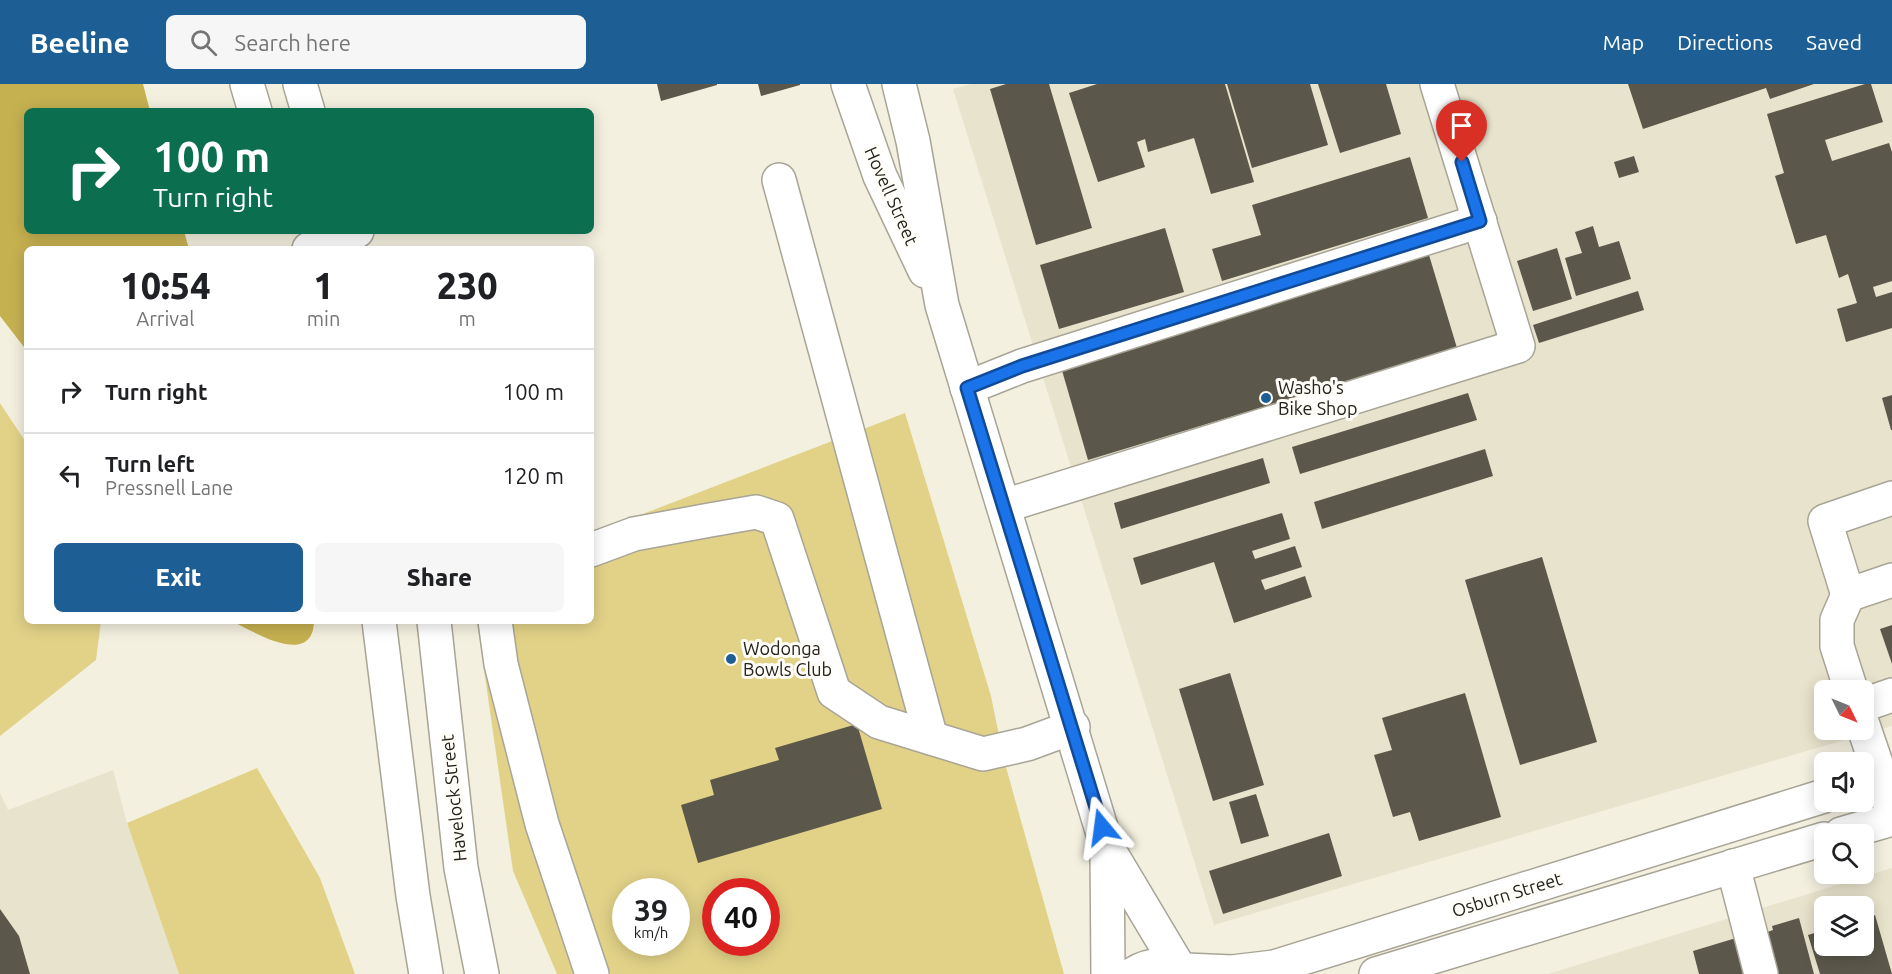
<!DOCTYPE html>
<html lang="en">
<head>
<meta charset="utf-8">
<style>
	body { margin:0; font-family:Ubuntu,sans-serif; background:#f6f6f6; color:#202124; height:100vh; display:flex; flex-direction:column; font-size:22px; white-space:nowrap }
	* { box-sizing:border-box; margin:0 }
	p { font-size:20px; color:#757577 }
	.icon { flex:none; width:33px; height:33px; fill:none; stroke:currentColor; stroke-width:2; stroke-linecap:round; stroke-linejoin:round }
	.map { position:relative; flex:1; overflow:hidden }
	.drawer { position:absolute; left:24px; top:162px; width:570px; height:378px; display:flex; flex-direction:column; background:#fff; border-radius:9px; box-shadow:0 3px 15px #0003 }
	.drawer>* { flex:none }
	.guide { position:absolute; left:24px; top:24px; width:570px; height:126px; border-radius:9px; box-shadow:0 3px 15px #0003; background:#0b6e4f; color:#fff; overflow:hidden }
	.needle { width:39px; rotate:133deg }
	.controls { position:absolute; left:1814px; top:596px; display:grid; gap:12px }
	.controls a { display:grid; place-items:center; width:60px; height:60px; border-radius:9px; background:#fff; box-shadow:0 3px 15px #0003; font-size:30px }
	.speed { position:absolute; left:612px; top:794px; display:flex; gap:12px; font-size:30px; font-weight:700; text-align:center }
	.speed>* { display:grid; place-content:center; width:78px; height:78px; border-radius:50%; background:#fff; box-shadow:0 3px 15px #0003; line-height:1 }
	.speed small { font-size:15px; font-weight:400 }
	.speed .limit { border:9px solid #d22; background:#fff; color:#111 }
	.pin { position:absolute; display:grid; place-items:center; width:51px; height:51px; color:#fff; margin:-62px -26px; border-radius:50% 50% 50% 0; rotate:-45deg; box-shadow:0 0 6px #0007 }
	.pin .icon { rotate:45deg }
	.me { position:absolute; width:66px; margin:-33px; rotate:344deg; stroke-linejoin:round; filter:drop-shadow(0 0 4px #0008) }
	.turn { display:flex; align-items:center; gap:21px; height:126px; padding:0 30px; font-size:27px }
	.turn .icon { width:78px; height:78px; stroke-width:2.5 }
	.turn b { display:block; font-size:42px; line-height:51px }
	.eta { display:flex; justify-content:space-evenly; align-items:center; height:102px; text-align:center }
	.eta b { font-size:36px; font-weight:800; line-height:42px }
	.action { display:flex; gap:12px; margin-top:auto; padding:12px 30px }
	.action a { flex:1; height:69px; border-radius:9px; background:#1d5f94; color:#fff; font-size:24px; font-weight:800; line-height:69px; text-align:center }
	.action a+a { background:#f6f6f6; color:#202124 }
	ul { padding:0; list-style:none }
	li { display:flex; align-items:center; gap:18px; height:84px; padding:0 30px; border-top:2px solid #e0e0e0 }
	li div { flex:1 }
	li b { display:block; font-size:22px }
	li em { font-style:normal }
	header { display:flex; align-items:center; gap:36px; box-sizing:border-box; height:84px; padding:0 30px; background:#1d5f94; color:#fff }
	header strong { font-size:28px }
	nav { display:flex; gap:33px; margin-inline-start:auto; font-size:21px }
	.search { width:420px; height:54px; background:#f6f6f6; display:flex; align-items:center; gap:15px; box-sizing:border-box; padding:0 21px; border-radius:9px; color:#757577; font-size:22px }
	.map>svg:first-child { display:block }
	.built { fill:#e8e3cc; fill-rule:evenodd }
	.green { fill:#e2d288; fill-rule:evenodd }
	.water { fill:#c6b151 }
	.building { fill:#5b584b }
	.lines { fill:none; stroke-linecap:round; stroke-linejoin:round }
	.minor-casing { stroke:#a8a596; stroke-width:36 }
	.minor { stroke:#fff; stroke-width:33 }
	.route-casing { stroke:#114b97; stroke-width:15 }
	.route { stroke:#1a73e8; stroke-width:10 }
	.poi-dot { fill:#1d5f94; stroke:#fffdf7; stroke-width:2 }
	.labels { text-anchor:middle; stroke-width:6; stroke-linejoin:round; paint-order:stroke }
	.street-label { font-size:18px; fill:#23221c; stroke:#fffdf7 }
	.poi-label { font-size:18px; fill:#23221c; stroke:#fffdf7; text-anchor:start }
</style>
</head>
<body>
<header>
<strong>Beeline</strong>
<div class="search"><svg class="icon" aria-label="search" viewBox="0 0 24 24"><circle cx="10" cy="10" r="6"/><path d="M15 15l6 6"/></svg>Search here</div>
<nav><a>Map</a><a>Directions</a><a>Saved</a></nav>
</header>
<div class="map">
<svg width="1892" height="890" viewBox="0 0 1892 890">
	<rect width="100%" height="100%" fill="#f4f0e0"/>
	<g class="built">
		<path d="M 971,0 L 1892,0 L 1892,642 L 1214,841 L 953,5 ZM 1824,606 L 1863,606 L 1863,645 L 1824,645 Z"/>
		<path d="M 113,686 L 127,739 L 179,890 L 0,890 L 0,709 L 8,726 Z"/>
		<path d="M 1892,784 L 1892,890 L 1548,890 ZM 1824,822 L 1863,822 L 1863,861 L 1824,861 Z"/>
	</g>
	<g class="green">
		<path d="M 0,319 L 27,360 L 27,537 L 101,537 L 96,576 L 0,652 Z"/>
		<path d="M 905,329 L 991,612 L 1004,676 L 1064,890 L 557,890 L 513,787 L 477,537 L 591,537 L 591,450 ZM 626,807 L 676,807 L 676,858 L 626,858 ZM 716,807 L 766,807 L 766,858 L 716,858 Z"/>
		<path d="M 257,684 L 320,794 L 355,890 L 179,890 L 127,739 Z"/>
	</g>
	<g class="water">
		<path d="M 0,0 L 143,0 L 150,27 L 27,27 L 27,147 L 184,147 L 189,165 L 27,165 L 27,267 L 0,232 Z"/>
		<path d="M 232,537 L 314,537 C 313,585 252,547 232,537 Z"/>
	</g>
	<g class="building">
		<path d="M 657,0 L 717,0 L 717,1 L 661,17 Z"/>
		<path d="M 758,0 L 800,0 L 800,1 L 761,12 Z"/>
		<path d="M 1006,0 L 1049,0 L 1092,144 L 1036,161 L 990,5 Z"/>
		<path d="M 1097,0 L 1225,0 L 1254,98 L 1211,110 L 1194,54 L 1148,68 L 1145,55 L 1137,58 L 1145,83 L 1098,98 L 1069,9 Z"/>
		<path d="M 1227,0 L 1310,0 L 1328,61 L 1252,84 Z"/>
		<path d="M 1318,0 L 1386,0 L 1401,50 L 1340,69 Z"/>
		<path d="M 1628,0 L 1814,0 L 1770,15 L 1766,4 L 1643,45 Z"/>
		<path d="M 1865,0 L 1871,0 L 1883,38 L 1825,56 L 1832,77 L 1889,59 L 1892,68 L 1892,197 L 1873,203 L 1876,213 L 1892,208 L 1892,244 L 1846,258 L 1837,225 L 1857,219 L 1848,190 L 1839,194 L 1826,151 L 1796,160 L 1775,92 L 1784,89 L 1767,30 Z"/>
		<path d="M 1634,72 L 1639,88 L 1619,94 L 1614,78 Z"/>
		<path d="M 1410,73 L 1428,134 L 1222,197 L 1212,165 L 1261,151 L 1252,121 Z"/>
		<path d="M 1593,142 L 1599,163 L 1619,157 L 1631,195 L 1576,212 L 1565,174 L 1582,169 L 1575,148 Z"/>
		<path d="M 1165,144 L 1184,208 L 1059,245 L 1040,181 Z"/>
		<path d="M 1557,164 L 1572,215 L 1533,227 L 1517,177 Z"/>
		<path d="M 1429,171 L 1457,264 L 1088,376 L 1061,283 Z"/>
		<path d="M 1638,207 L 1644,226 L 1539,259 L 1533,241 Z"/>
		<path d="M 1468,309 L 1477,336 L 1300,390 L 1292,363 Z"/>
		<path d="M 1892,311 L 1892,346 L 1891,346 L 1882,314 Z"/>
		<path d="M 1485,365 L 1493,392 L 1322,445 L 1314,418 Z"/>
		<path d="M 1263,374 L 1270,399 L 1121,445 L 1114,419 Z"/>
		<path d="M 1282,429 L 1290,455 L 1252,467 L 1255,475 L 1295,462 L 1302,483 L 1261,496 L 1265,506 L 1305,492 L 1312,513 L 1234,539 L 1214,478 L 1141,501 L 1133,474 Z"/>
		<path d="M 1542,473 L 1597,658 L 1520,681 L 1465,496 Z"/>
		<path d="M 1892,541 L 1892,580 L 1880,545 Z"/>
		<path d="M 1230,589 L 1264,701 L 1213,717 L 1179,605 Z"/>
		<path d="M 1465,609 L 1501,733 L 1419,757 L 1410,728 L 1393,733 L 1374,671 L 1392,666 L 1382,634 Z"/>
		<path d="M 857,640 L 882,725 L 698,779 L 681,721 L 714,711 L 710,696 L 779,676 L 775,664 Z"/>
		<path d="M 1256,710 L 1269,752 L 1241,760 L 1229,718 Z"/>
		<path d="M 1329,749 L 1342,792 L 1223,830 L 1209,787 Z"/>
		<path d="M 0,825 L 19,852 L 30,890 L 0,890 Z"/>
		<path d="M 1875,831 L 1892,890 L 1820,890 L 1808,851 L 1824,846 L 1824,861 L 1863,861 L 1863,835 Z"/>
		<path d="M 1799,834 L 1814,890 L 1772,890 L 1762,850 L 1773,846 L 1772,842 Z"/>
		<path d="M 1736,854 L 1747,890 L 1699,890 L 1693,867 Z"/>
	</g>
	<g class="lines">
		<g class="minor-casing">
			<g id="minor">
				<path d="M 247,0 L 255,27"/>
				<path d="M 300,0 L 308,27"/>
				<path d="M 848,0 L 880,92 L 925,187"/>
				<path d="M 899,0 L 913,57 L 942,221 L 1107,763 L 1178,882"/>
				<path d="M 779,96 L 931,654"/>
				<path d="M 309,165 L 357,147"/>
				<path d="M 967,304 L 1022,282 L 1480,137"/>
				<path d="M 1892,414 L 1825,437 L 1848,511 L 1892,496"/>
				<path d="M 1004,422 L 1518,262 L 1437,0"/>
				<path d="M 591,466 L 634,450 L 710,436 L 756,428 L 777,435 L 834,608 L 879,638 L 983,670 L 1027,660 L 1073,643"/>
				<path d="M 1848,511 L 1837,536 L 1837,562 L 1851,606"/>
				<path d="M 379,537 L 413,812 L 426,890"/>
				<path d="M 434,537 L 461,784 L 482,890"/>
				<path d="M 495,537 L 501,580 L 542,740 L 592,890"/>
				<path d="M 1863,621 L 1892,611"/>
				<path d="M 1863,641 L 1892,726"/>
				<path d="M 1841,750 L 1892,735"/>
				<path d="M 1107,765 L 1108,890"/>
				<path d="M 1733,782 L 1761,890"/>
				<path d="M 1186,886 L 1232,888 L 1274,883 L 1824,712"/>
				<path d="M 1133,890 C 1151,879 1173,877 1191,890"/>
				<path d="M 1376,890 L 1824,755"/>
			</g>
		</g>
		<use href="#minor" class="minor"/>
	</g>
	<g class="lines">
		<g class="route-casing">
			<path id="route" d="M 1102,743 L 967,304 L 1022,282 L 1480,137 L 1462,78"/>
		</g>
		<use href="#route" class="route"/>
	</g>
	<g class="poi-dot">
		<circle cx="1266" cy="314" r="6"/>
		<circle cx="731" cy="575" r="6"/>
	</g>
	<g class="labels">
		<g class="street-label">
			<text transform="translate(891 112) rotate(66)" y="6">Hovell Street</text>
			<text transform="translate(454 714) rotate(-96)" y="6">Havelock Street</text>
			<text transform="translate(1507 811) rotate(-17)" y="6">Osburn Street</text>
		</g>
		<g class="poi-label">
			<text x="1278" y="310">Washo's<tspan x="1278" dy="21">Bike Shop</tspan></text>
			<text x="743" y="571">Wodonga<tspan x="743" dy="21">Bowls Club</tspan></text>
		</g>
	</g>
</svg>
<div class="controls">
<a><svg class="needle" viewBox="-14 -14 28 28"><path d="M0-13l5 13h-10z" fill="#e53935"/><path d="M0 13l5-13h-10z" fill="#757577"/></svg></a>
<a><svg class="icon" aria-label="sound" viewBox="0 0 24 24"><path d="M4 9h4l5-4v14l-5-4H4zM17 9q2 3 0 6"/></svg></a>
<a><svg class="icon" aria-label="search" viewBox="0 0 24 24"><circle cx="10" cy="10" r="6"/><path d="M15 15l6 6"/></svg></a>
<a><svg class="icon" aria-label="layers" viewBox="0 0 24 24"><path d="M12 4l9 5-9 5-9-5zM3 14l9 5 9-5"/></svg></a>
</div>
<div class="speed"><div>39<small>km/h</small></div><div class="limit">40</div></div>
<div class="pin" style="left:1462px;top:78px;background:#d93025"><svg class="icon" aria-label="arrive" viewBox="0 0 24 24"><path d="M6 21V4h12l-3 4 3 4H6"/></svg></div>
<svg class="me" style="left:1102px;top:743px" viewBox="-20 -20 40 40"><path d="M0-17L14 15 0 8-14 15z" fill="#1a73e8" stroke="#fff" stroke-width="4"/></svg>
<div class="guide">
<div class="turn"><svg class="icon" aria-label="right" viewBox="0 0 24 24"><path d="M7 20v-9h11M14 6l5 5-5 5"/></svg><div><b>100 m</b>Turn right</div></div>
</div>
<section class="drawer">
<div class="eta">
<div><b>10:54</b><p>Arrival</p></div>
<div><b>1</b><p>min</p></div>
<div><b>230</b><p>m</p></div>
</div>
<ul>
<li><svg class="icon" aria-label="right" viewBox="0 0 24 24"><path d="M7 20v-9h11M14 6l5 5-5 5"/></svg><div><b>Turn right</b></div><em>100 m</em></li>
<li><svg class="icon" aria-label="left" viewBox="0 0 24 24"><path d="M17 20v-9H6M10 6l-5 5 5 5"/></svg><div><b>Turn left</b><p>Pressnell Lane</p></div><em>120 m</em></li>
</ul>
<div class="action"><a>Exit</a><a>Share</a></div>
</section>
</div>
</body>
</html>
